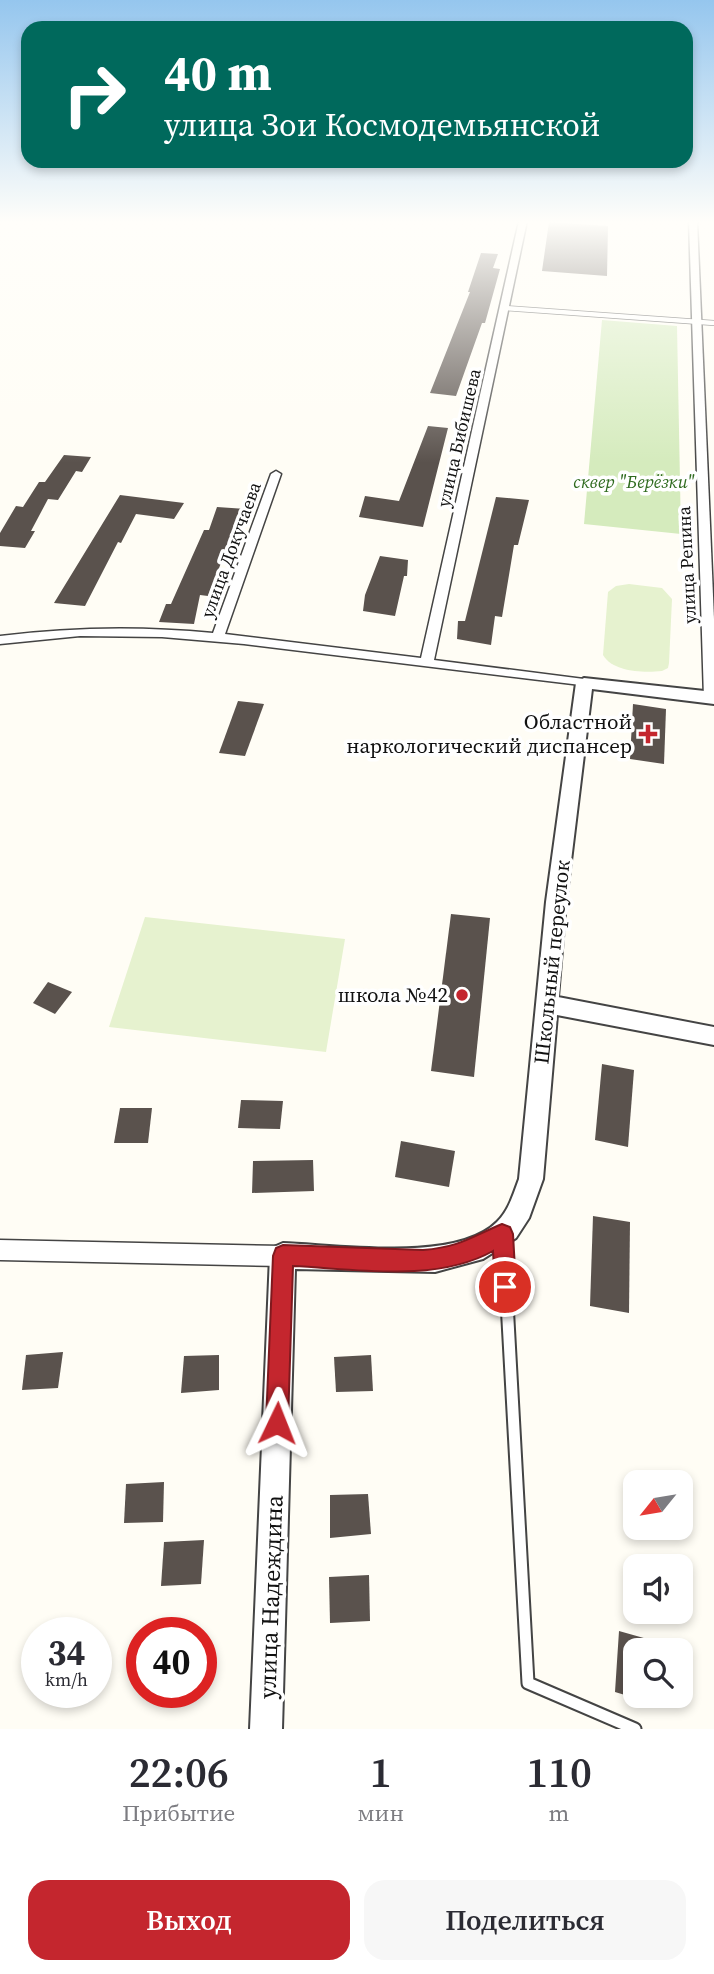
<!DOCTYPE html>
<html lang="ru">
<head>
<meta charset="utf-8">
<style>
	body { margin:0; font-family:"Source Serif 4",serif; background:#f7f7f7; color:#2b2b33; height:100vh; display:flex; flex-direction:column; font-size:26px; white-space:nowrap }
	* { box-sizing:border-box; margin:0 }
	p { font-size:23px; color:#7c7c81 }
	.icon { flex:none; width:38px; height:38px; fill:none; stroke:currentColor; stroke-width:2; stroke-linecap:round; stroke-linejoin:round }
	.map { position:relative; height:1729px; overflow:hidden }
	.panel { display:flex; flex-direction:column; background:#fff; flex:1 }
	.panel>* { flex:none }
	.hud { position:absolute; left:21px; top:21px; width:672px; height:147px; border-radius:21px; box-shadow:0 4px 10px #0003; background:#00695c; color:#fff; overflow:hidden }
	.needle { width:46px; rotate:240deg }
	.tools { position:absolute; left:623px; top:1470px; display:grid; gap:14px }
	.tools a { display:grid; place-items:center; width:70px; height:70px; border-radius:14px; background:#fff; box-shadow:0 4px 10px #0003; font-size:35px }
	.speed { position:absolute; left:21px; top:1617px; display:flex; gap:14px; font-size:35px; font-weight:700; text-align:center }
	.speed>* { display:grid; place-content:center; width:91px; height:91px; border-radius:50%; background:#fff; box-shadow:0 4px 10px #0003; line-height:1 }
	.speed small { font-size:18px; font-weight:400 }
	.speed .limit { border:10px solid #d22; background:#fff; color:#111 }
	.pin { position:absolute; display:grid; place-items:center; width:60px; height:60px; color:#fff; margin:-30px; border:4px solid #fff; border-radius:50%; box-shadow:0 2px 7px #0007 }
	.me { position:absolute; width:77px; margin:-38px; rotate:2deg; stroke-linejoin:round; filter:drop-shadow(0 0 5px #0008) }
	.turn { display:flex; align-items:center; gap:24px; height:147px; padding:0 28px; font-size:32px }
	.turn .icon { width:91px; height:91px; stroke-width:2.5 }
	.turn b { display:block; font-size:49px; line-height:60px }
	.eta { display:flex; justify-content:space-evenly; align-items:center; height:119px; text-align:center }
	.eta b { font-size:42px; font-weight:600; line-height:49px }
	.cta { display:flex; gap:14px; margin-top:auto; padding:14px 28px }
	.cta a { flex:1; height:80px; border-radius:21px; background:#c4262e; color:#fff; font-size:28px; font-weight:600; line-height:80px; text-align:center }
	.cta a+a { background:#f7f7f7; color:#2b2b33 }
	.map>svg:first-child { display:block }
	.green { fill:#d5ebbd }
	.pitch { fill:#e6f2cf }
	.building { fill:#5a524d }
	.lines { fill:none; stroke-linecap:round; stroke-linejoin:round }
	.service-far2-casing { stroke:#444; stroke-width:6 }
	.service-far1-casing { stroke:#444; stroke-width:12 }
	.service-casing { stroke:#444; stroke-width:15 }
	.minor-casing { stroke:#444; stroke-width:3 }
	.tertiary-casing { stroke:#444; stroke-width:4 }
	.service-far2 { stroke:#fff; stroke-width:4.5 }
	.service-far1 { stroke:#fff; stroke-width:9 }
	.service { stroke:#fff; stroke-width:11 }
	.minor { fill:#fff; fill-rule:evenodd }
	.tertiary { fill:#fff; fill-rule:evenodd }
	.route { fill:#c4262e; stroke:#7f191e; stroke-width:2 }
	.poi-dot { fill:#c4262e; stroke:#fff; stroke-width:2.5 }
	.labels { text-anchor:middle; stroke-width:7; stroke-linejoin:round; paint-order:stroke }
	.far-street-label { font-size:18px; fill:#111; stroke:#fff }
	.far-park-label { font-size:18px; font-style:italic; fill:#2f6b1f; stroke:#fff }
	.poi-label { font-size:21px; fill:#111; stroke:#fff; text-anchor:end }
	.street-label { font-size:21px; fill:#111; stroke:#fff }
	.near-street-label { font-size:24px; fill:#111; stroke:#fff }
</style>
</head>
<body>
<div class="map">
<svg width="714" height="1729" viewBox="0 0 714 1729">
	<rect width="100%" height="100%" fill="#fffdf5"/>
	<path class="green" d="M 602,320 L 677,326 L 681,534 L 584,524 Z"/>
	<g class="pitch">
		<path d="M 629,584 L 662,588 L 672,599 L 669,663 L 668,668 L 662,671 C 643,673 613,672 603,655 L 608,592 L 616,586 Z"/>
		<path d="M 145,917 L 345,939 L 326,1052 L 109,1027 Z"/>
	</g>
	<g class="building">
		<path d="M 549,222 L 608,226 L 607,276 L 542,271 Z"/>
		<path d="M 481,253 L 498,254 L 493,268 L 500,269 L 485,323 L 482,323 L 456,396 L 430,393 L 470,292 L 468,292 Z"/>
		<path d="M 428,426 L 448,428 L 423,527 L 359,517 L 365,496 L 399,501 Z"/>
		<path d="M 64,455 L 91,457 L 82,472 L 76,471 L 58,500 L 48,499 L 31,531 L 35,531 L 25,548 L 0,546 L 0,533 L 16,506 L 23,507 L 39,482 L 45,482 Z"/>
		<path d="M 120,495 L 184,503 L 174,519 L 136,514 L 121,543 L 118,542 L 85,606 L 54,603 Z"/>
		<path d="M 496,497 L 529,500 L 518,545 L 514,545 L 502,617 L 495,616 L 491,645 L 457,639 L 458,621 L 465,621 Z"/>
		<path d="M 217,507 L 246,509 L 240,525 L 236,525 L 208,596 L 200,595 L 194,624 L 159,622 L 166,604 L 171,604 L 204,530 L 209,530 Z"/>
		<path d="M 380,556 L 408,560 L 407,576 L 404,576 L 395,616 L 363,611 L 365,595 Z"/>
		<path d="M 238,701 L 264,704 L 245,756 L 219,753 Z"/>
		<path d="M 633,704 L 666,709 L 664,764 L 630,759 Z"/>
		<path d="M 451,914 L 490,918 L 474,1077 L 431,1071 Z"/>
		<path d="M 48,982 L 72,992 L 55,1014 L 33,1003 Z"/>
		<path d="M 602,1064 L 634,1070 L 628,1147 L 595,1140 Z"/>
		<path d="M 241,1100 L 283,1101 L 280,1129 L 238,1128 Z"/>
		<path d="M 120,1108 L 152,1108 L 148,1143 L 114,1143 Z"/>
		<path d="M 401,1141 L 455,1151 L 449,1187 L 395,1177 Z"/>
		<path d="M 313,1160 L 314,1191 L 252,1193 L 253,1161 Z"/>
		<path d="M 593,1216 L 630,1222 L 629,1313 L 590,1306 Z"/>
		<path d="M 63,1352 L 58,1388 L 22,1390 L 26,1355 Z"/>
		<path d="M 219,1355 L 219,1390 L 181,1393 L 184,1356 Z"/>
		<path d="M 371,1355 L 373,1391 L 336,1392 L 334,1357 Z"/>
		<path d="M 164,1482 L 163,1522 L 124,1523 L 126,1484 Z"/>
		<path d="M 368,1494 L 371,1534 L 330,1538 L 330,1495 Z"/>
		<path d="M 204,1540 L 201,1584 L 161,1586 L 164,1542 Z"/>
		<path d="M 369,1575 L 370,1621 L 330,1623 L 329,1577 Z"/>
		<path d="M 619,1631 L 672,1646 L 671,1650 L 635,1650 L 635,1698 L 615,1692 Z"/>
	</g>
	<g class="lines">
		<g class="service-far2-casing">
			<path id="service-far2" d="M 506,308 L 714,323"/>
		</g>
		<g class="service-far1-casing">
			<path id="service-far1" d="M 503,1236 L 505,1268"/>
		</g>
		<g class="service-casing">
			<path id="service" d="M 505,1266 L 528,1683 L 635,1729"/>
		</g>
		<g class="minor-casing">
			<g id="minor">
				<path d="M 519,221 L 527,221 L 434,660 L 584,679 L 589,680 L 591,683 L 589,686 L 244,644 L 162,637 L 80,636 L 0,644 L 0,636 C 71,627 142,626 213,633 L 271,474 L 276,471 L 281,474 L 225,634 L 421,658 Z"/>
				<path d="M 689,221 L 697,221 L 714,619 L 714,702 L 711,703 L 704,698 Z"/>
				<path d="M 0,1240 L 283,1246 L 290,1249 L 293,1256 L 290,1263 L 283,1266 L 0,1260 Z"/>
			</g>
		</g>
		<g class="tertiary-casing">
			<path id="tertiary" d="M 584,678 L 714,692 L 714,704 L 592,689 L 566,902 L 558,997 L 714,1027 L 714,1045 L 557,1015 L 543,1179 L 529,1218 L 516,1238 L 483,1259 L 435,1272 L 295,1269 L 282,1729 L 250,1729 L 270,1256 L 274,1247 L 283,1243 C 339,1245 456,1263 497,1222 C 509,1210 513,1195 519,1179 L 546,902 L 576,683 Z"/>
		</g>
		<use href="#service-far2" class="service-far2"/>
		<use href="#service-far1" class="service-far1"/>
		<use href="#service" class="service"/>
		<use href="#minor" class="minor"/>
		<use href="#tertiary" class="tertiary"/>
	</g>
	<linearGradient id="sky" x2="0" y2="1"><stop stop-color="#95c6ee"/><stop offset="0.48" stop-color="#fffefa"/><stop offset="1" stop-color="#fffefa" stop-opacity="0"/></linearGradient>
	<rect width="714" height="463" fill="url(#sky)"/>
	<path class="route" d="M 502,1224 L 510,1227 L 513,1234 L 516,1287 L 513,1294 L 505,1297 L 498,1294 L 495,1287 L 493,1251 C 436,1283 357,1269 293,1266 L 288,1423 L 285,1431 L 277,1434 L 269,1431 L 266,1423 L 273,1256 L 276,1248 L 283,1245 L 423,1250 C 460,1247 471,1237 502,1224 Z"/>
	<g class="poi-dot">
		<path d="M644.5 723.5h7v7h7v7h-7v7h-7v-7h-7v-7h7z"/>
		<circle cx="462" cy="995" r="7"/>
	</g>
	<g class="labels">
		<g class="far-street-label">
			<text transform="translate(459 438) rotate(-77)" y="6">улица Бибишева</text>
			<text transform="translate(231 550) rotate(-70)" y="6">улица Докучаева</text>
			<text transform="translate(687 565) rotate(-93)" y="6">улица Репина</text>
		</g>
		<g class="far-park-label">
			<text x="634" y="488">сквер "Берёзки"</text>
		</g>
		<g class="poi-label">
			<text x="632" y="729">Областной<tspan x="632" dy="24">наркологический диспансер</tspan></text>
			<text x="448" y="1002">школа №42</text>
		</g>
		<g class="street-label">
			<text transform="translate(552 962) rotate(-84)" y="7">Школьный переулок</text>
		</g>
		<g class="near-street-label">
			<text transform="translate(271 1597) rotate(-88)" y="8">улица Надеждина</text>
		</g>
	</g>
</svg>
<div class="tools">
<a><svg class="needle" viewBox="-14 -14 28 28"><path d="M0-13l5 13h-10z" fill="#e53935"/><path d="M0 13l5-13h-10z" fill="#7c7c81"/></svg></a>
<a><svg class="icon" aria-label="sound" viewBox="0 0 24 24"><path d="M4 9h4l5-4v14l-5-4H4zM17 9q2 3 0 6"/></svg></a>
<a><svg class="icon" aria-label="search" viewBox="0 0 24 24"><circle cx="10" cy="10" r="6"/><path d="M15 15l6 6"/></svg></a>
</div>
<div class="speed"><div>34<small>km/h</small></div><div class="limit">40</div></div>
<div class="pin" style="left:505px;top:1287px;background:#d93025"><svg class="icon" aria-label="arrive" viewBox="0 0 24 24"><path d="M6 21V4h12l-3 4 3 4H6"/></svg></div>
<svg class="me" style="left:277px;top:1423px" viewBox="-20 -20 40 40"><path d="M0-17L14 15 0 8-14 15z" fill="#c4262e" stroke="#fff" stroke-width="4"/></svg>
<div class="hud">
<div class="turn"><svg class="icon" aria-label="right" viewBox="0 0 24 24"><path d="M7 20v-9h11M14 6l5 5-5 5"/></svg><div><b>40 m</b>улица Зои Космодемьянской</div></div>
</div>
</div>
<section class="panel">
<div class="eta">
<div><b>22:06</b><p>Прибытие</p></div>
<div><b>1</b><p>мин</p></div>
<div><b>110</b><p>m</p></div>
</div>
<div class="cta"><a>Выход</a><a>Поделиться</a></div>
</section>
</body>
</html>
